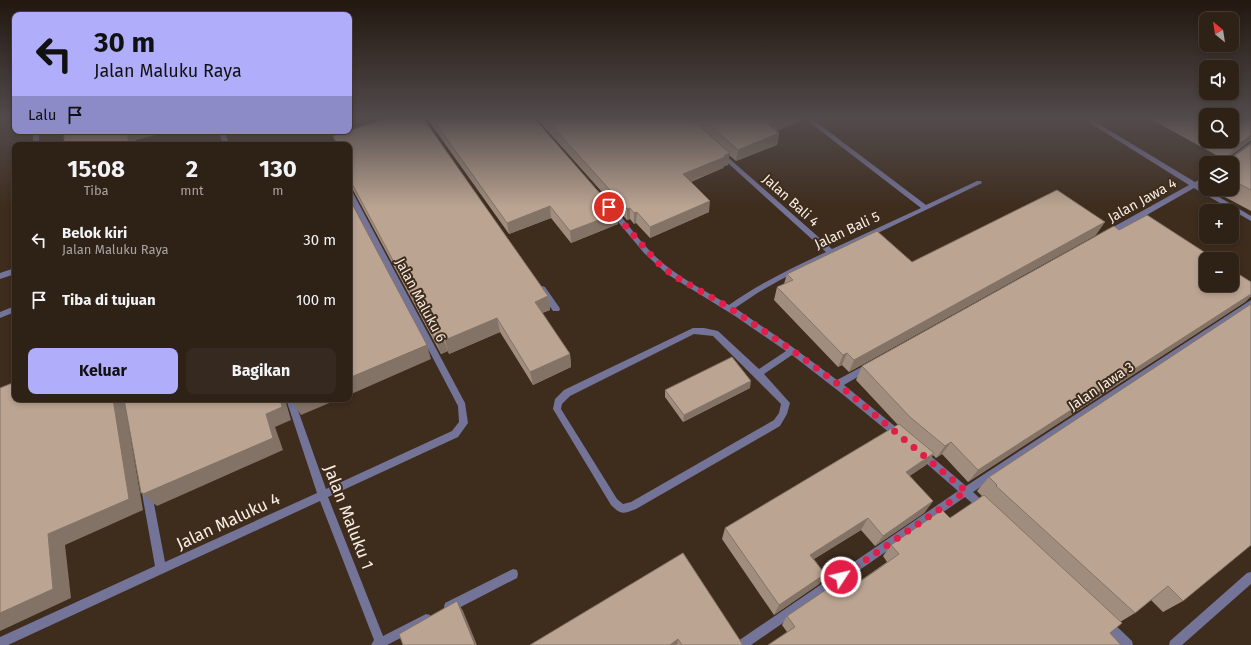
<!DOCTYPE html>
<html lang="id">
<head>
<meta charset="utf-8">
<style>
	body { margin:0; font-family:"Fira Sans",sans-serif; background:#36291f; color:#f1f3f6; height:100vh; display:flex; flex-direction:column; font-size:15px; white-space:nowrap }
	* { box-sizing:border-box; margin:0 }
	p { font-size:13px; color:#a7a3a1 }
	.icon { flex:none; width:22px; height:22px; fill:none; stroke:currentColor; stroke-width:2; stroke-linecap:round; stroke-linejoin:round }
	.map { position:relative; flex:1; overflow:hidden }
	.side { position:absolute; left:12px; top:142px; width:340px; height:260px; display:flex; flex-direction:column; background:#2e2116; border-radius:8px; box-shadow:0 2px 6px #0003,0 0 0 1px #493e35 }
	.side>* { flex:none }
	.top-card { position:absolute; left:12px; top:12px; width:340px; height:122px; border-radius:8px; box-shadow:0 2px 6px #0003,0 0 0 1px #493e35; background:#b0aefa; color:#111; overflow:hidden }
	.needle { width:26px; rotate:330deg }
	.fabs { position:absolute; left:1199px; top:12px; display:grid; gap:8px }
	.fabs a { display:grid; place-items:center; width:40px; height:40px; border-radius:8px; background:#2e2116; box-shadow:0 2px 6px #0003,0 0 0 1px #493e35; font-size:20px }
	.pin { position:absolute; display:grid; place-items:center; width:34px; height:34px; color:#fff; margin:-17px; border:2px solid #fff; border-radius:50%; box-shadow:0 1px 4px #0007 }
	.me { position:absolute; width:44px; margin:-22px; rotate:55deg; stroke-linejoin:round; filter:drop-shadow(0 0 3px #0008) }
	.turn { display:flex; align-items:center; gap:14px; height:84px; padding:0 16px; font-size:18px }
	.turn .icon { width:52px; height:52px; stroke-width:2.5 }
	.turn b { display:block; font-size:28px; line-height:34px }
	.then { display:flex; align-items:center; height:38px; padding:0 16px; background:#0003; gap:8px; font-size:15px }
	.eta { display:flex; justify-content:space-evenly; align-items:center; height:68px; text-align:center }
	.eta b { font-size:24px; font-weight:700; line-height:28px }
	.cta { display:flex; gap:8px; margin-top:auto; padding:8px 16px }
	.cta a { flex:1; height:46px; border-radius:8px; background:#b0aefa; color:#111; font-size:16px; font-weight:700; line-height:46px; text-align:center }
	.cta a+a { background:#36291f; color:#f1f3f6 }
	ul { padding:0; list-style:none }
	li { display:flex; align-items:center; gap:12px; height:60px; padding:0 16px }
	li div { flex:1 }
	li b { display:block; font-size:15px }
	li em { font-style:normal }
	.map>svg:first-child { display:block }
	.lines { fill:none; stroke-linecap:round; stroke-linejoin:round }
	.service { fill:#747499; fill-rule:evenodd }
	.minor { fill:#747499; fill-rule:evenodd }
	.tertiary { fill:#747499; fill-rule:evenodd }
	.wall { fill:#a18d7e }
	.shaded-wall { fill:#837366 }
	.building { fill:#bba492; stroke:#837366 }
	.route { stroke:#e11d48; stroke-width:7; stroke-dasharray:0 12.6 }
	.labels { text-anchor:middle; stroke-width:4; stroke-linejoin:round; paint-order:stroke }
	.street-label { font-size:14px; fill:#f9ede3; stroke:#3e2c1d }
	.near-street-label { font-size:17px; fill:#f9ede3; stroke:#3e2c1d }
</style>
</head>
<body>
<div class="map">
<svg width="1251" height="645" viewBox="0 0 1251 645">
	<rect width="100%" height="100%" fill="#3e2c1d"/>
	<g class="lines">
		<path class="service" d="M 15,306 L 15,312 L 0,318 L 0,312 Z"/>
		<g class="minor">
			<path d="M 804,118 L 811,118 L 926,205 L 977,181 L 981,181 L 982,183 L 782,279 L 759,292 L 735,308 L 791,346 L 837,380 L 865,365 L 868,364 L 871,365 L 872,367 L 871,369 L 844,385 L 902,432 L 904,435 L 902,438 L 899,439 L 896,438 L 841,393 L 792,355 L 764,374 L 790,403 L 787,414 L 780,426 L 636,509 C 623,514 621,515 611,505 L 553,409 L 555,399 L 564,390 L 693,328 L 704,328 L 718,331 L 759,369 L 786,351 L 735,316 L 667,274 L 644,253 L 609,211 L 608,209 L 609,207 L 613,207 C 628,224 640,242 656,257 C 677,277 704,290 729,305 C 760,283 792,268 826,252 L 719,155 L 719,153 L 723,153 L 832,249 L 921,208 ZM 694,334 L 713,336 L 781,404 L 779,413 L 774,420 L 631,502 L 623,504 L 617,499 L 561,409 L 562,404 L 570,396 Z"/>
			<path d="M 1082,118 L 1089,118 L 1195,182 L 1206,176 L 1206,181 L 1199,185 L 1251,216 L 1251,221 L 1194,188 L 1112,235 L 1106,235 L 1105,233 L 1106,231 L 1189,185 Z"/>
			<rect x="33" y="131" width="6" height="14"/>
			<path d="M 1251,142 L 1251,147 L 1230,163 L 1223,163 Z"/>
			<path d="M 349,189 L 352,191 L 465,403 L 468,423 L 458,437 L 328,497 L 383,636 L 426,614 L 430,615 L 431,619 L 430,623 L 387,645 L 371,645 L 374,640 L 320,501 L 8,645 L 0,645 L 0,637 L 155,566 L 141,488 L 143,485 L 146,484 L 149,485 L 151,488 L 165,562 L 317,493 L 286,399 L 294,399 L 326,489 L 452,431 L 459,422 L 458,406 L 349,198 Z"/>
			<path d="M 542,286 L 545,287 L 559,307 L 560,309 L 559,311 L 553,311 L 539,291 L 538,289 Z"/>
			<path d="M 1251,300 L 1251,307 L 973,492 L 986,504 L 988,507 L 986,510 L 983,512 L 980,510 L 965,497 L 751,645 L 737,645 L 738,641 L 958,491 L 919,457 L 917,454 L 919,451 L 922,450 L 925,451 L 966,486 Z"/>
			<path d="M 513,569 L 517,570 L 518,574 L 517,578 L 453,611 L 449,612 L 445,611 L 444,607 L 445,603 Z"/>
			<path d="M 1251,572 L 1251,584 L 1182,645 L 1169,645 L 1170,641 L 1247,573 Z"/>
			<path d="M 1106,619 L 1110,620 L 1132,641 L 1133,645 L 1120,645 L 1102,628 L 1101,624 L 1102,620 Z"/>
		</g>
		<g class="tertiary">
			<path d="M 219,131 L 225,131 L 229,145 L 223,145 Z"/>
			<path d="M 15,268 L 15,274 L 0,279 L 0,273 Z"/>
		</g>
	</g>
	<g class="wall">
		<path d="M 388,118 L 423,118 L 548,296 L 550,310 L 542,313 L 570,354 L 571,367 L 533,385 L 500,332 L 449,354 L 448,351 L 441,354 L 353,190 L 349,188 L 349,145 L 325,145 L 335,142 L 333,136 Z"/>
		<path d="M 428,118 L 534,118 L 617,213 L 618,224 L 571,243 L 551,218 L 509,234 L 428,120 Z"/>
		<path d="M 536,118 L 801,118 L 800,121 L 776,131 L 779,133 L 777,145 L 736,161 L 729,155 L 728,165 L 724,166 L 723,168 L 691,182 L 709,212 L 650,238 L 636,223 L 634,224 L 630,219 L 627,220 Z"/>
		<path d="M 1149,118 L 1206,118 L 1206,141 L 1232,141 L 1251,118 L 1251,141 L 1250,141 L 1225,160 Z"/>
		<path d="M 1251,144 L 1251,211 L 1210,189 L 1232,189 L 1232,163 Z"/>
		<path d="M 1206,181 L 1206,187 L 1203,185 Z"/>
		<path d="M 1119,230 L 1251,282 L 1251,296 L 1245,302 L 968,482 L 942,454 L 936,458 L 933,455 L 926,465 L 909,476 L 933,501 L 924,513 L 875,546 L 861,530 L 814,559 L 825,574 L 819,584 L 774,615 L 722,539 L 725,528 L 898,425 L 856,380 L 862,366 Z"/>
		<path d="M 1096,235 L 849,372 L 842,365 L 838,367 L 774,300 L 777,287 L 784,284 L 787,274 L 912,262 Z"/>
		<path d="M 1251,304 L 1183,601 L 1163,612 L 1151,600 L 1135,613 L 1120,622 L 1110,633 L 787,632 L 782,625 L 787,616 L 841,594 L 887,562 L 883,556 L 891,545 L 950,518 L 982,496 L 977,491 L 989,477 Z"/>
		<path d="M 750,388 L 683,422 L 665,397 L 665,390 Z"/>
		<path d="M 683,553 L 743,645 L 530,645 Z"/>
	</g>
	<g class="shaded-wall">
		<path d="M 782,118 L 801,118 L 800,121 L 766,135 L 768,124 Z"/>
		<path d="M 127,131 L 172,131 L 136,140 L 137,145 L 129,145 Z"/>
		<path d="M 779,133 L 777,145 L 736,161 L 738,150 Z"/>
		<path d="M 1251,135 L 1251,140 L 1250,141 L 1225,160 L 1236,146 Z"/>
		<path d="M 730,153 L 728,165 L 724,166 L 723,168 L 682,185 L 683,174 Z"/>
		<path d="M 710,201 L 709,212 L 650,238 L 650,227 Z"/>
		<path d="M 550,206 L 551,218 L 509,234 L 507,223 Z"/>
		<path d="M 630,208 L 630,219 L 627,220 L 627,209 Z"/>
		<path d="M 637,212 L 636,223 L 634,224 L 634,213 Z"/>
		<path d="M 617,213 L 618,224 L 571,243 L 570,231 Z"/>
		<path d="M 1105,222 L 1096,235 L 849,372 L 854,360 Z"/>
		<path d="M 1251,294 L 1251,296 L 1245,302 L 968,482 L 978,470 Z"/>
		<path d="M 548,296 L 550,310 L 537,315 L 535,302 Z"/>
		<path d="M 497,318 L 500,332 L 449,354 L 445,340 Z"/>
		<path d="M 443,338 L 448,351 L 441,354 L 436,341 Z"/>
		<path d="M 427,345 L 431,359 L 349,395 L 349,378 Z"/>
		<path d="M 847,353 L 842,365 L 838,367 L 843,355 Z"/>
		<path d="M 570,354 L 571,367 L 533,385 L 530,372 Z"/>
		<path d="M 751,381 L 750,388 L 683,422 L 684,415 Z"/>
		<path d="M 113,399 L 124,399 L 143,510 L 65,545 L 71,598 L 0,631 L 0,613 Z"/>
		<path d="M 280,399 L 285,399 L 291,420 L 275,427 L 283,450 L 157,506 L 141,493 L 266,414 Z"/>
		<path d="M 301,399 L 339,399 L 301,415 L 293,403 Z"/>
		<path d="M 951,442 L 942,454 L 936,458 L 945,446 Z"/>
		<path d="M 934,453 L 926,465 L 898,484 L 906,472 Z"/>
		<path d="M 933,501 L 924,513 L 875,546 L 883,536 Z"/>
		<path d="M 868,518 L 861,530 L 804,565 L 810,555 Z"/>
		<path d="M 825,574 L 819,584 L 774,615 L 779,605 Z"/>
		<path d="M 457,601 L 463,611 L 477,645 L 475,645 Z"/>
		<path d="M 678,639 L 677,645 L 670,645 Z"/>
	</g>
	<g class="building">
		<path d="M 388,118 L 423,118 L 548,296 L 535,302 L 570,354 L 530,372 L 497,318 L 445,340 L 443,338 L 436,341 L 349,178 L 349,145 L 325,145 L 336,142 L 333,136 Z"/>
		<path d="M 432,118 L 534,118 L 617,213 L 570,231 L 550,206 L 507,223 Z"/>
		<path d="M 545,118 L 690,118 L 730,153 L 724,156 L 725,157 L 683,174 L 710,201 L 650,227 L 637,212 L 634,213 L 630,208 L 627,209 Z"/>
		<path d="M 702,118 L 782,118 L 768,124 L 779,133 L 738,150 Z"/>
		<path d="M 1185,118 L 1206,118 L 1206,129 Z"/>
		<path d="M 1232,118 L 1251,118 L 1251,135 L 1236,146 L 1228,141 L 1232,141 Z"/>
		<path d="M 64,131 L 127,131 L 129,145 L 64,145 Z"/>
		<path d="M 1251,144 L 1251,190 L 1232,180 L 1232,163 L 1225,163 Z"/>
		<path d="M 1057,190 L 1105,222 L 854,360 L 847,353 L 843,355 L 777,287 L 793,280 L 787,274 L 877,231 L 912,262 Z"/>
		<path d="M 349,198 L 427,345 L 349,378 Z"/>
		<path d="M 1147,215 L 1215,259 L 1206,259 L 1206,285 L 1232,285 L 1232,270 L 1251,282 L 1251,294 L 978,470 L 951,442 L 945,446 L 910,417 L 862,366 L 1114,226 L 1119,230 Z"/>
		<path d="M 1251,304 L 1251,545 L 1183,601 L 1168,586 L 1135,613 L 996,486 L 997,485 L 989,477 Z"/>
		<path d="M 732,357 L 751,381 L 684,415 L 665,390 Z"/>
		<path d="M 15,382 L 15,399 L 113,399 L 129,499 L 48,534 L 53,589 L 0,613 L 0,388 Z"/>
		<path d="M 124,399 L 280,399 L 282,407 L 266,414 L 273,438 L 143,494 L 143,493 L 141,493 Z"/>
		<path d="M 291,399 L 301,399 L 293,403 Z"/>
		<path d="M 899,424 L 934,453 L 906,472 L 933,501 L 883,536 L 868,518 L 810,555 L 825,574 L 779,605 L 725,528 Z"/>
		<path d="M 984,495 L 1122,623 L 1110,633 L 1121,645 L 768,645 L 795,627 L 787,616 L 833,585 L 841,594 L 874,572 L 899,554 L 891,545 L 942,510 L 950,518 Z"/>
		<path d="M 683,553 L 743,645 L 682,645 L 678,639 L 670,645 L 530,645 Z"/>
		<path d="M 457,601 L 475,645 L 403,645 L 399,634 Z"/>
	</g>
	<linearGradient id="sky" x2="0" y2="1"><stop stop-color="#221810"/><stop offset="0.57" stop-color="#524b4c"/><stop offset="1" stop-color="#524b4c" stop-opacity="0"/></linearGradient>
	<rect width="1251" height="208" fill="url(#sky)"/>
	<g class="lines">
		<path class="route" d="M 609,207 L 658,263 L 674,276 L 730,308 L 792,350 L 838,384 L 966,491 L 841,577"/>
	</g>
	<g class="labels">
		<g class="street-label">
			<text transform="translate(791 200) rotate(42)" y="5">Jalan Bali 4</text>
			<text transform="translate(1142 200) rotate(-29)" y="5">Jalan Jawa 4</text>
			<text transform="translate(847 230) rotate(-25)" y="5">Jalan Bali 5</text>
			<text transform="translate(421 300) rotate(62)" y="5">Jalan Maluku 6</text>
			<text transform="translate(1101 386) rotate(-34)" y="5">Jalan Jawa 3</text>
		</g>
		<g class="near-street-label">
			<text transform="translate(349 517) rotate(69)" y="6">Jalan Maluku 1</text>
			<text transform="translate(228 521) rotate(-25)" y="6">Jalan Maluku 4</text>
		</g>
	</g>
</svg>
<div class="fabs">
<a><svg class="needle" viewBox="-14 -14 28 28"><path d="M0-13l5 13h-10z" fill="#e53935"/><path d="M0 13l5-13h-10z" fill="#a7a3a1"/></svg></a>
<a><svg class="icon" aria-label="sound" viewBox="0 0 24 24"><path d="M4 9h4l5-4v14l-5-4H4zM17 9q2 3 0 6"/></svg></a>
<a><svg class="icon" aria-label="search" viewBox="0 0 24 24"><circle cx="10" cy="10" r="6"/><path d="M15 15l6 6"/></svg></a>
<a><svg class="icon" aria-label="layers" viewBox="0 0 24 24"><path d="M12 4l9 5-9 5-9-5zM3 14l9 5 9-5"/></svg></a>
<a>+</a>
<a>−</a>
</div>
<div class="pin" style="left:609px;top:207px;background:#d93025"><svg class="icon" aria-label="arrive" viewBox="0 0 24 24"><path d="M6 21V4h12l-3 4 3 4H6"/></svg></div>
<svg class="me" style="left:841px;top:577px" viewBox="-20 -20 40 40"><circle r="17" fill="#e11d48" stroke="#fff" stroke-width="3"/><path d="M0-11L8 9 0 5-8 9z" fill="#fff"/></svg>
<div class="top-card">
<div class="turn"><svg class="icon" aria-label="left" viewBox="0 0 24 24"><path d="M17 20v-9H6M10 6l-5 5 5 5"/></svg><div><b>30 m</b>Jalan Maluku Raya</div></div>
<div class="then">Lalu<svg class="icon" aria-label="arrive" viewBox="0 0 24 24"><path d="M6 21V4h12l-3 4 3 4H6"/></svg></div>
</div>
<section class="side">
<div class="eta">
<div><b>15:08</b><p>Tiba</p></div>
<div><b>2</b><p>mnt</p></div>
<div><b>130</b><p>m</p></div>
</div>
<ul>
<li><svg class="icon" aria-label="left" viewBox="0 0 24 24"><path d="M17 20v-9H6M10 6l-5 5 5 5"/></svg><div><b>Belok kiri</b><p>Jalan Maluku Raya</p></div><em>30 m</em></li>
<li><svg class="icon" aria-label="arrive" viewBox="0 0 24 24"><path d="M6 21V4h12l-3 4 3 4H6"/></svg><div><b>Tiba di tujuan</b></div><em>100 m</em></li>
</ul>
<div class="cta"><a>Keluar</a><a>Bagikan</a></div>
</section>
</div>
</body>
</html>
